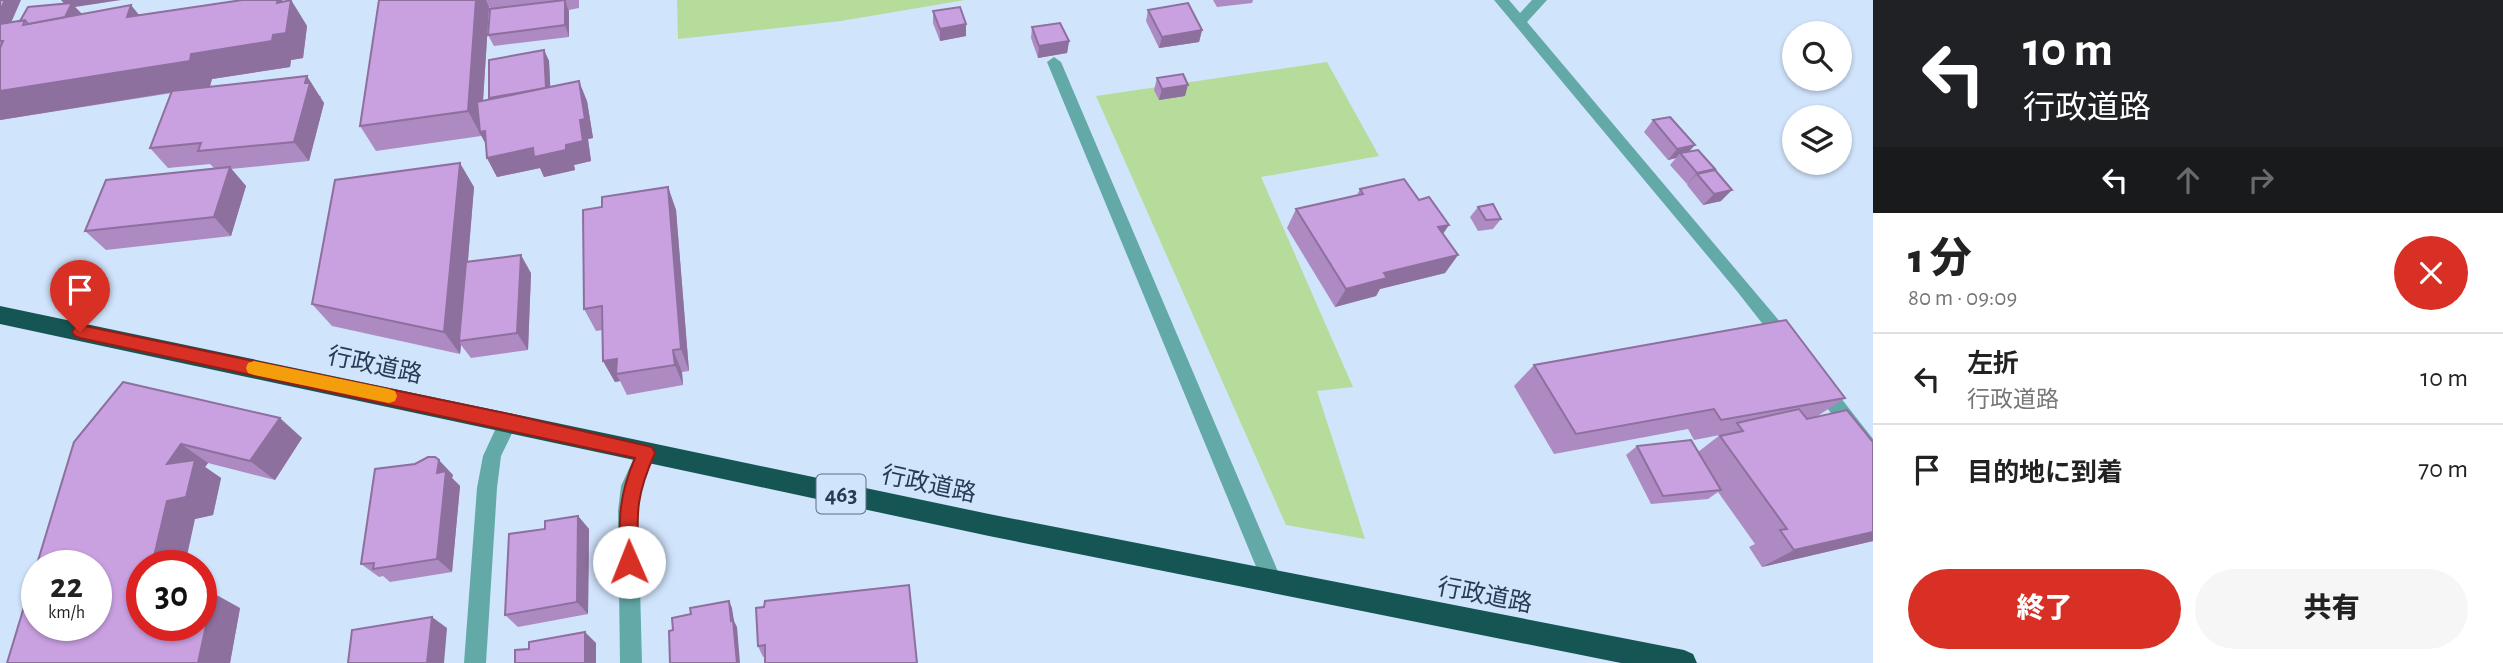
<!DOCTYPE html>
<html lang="ja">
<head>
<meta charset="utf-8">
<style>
	body { margin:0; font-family:"Alegreya Sans","Noto Sans JP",sans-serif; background:#f6f6f6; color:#222; height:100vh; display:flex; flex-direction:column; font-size:26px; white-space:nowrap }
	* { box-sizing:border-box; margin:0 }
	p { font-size:23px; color:#767676 }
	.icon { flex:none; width:38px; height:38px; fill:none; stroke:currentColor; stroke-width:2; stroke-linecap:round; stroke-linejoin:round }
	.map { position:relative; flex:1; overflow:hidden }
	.side { display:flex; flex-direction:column; background:#fff; width:630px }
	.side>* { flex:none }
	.guide { background:#202124; color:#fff; overflow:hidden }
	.tools { position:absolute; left:1782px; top:21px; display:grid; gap:14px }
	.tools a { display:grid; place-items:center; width:70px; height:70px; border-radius:50%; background:#fff; box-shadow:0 2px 5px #0004; font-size:35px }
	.speed { position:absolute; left:21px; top:550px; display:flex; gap:14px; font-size:35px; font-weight:700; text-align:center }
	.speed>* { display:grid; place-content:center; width:91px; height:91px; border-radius:50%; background:#fff; box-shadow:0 2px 5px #0004; line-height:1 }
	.speed small { font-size:18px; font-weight:400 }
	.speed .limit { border:10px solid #d22; background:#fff; color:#111 }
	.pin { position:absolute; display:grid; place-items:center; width:60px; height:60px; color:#fff; margin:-72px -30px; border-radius:50% 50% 50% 0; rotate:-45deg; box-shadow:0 0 7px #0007 }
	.pin .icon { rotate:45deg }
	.me { position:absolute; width:77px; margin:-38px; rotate:359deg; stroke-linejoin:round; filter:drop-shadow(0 0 5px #0008) }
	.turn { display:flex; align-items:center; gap:24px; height:147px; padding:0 35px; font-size:32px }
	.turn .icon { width:91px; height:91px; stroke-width:2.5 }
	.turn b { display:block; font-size:49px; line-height:60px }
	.lanes { display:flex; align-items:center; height:66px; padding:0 35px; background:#0003; justify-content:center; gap:35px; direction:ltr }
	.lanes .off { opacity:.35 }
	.round { display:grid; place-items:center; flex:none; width:74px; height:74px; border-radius:37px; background:#f6f6f6 }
	.headline { display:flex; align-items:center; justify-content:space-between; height:119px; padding:0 35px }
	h1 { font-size:42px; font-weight:800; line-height:52px }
	.primary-button { display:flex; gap:14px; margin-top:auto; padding:14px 35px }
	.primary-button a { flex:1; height:80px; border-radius:42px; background:#d93025; color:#fff; font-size:28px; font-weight:800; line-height:80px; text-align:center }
	.primary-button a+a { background:#f6f6f6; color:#222 }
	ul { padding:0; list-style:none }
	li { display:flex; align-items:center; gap:21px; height:91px; padding:0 35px; border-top:2px solid #e0e0e0 }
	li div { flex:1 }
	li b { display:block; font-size:26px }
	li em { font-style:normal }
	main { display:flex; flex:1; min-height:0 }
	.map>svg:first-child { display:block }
	.green { fill:#b5dc9a }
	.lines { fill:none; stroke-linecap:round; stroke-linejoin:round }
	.minor { fill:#63a9a7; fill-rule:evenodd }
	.highway { fill:#155655; fill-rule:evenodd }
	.wall { fill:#ad8ac1 }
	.shaded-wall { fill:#8d709d }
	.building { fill:#c9a0e0; stroke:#8d709d; stroke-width:2; fill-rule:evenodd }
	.route { fill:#d93025; stroke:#8d1f18; stroke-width:2 }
	.slow { fill:#f59e0b }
	.labels { text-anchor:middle; stroke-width:6; stroke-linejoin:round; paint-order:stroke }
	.shield { fill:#d0e4fc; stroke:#5a6e86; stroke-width:2 }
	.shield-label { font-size:23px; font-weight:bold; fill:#273b53 }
	.street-label { font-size:24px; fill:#273b53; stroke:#d0e4fc }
</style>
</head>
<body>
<main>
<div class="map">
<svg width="1873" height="663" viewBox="0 0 1873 663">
	<rect width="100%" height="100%" fill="#d0e4fc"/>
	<g class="green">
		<path d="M 677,0 L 965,0 L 841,21 L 678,39 Z"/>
		<path d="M 1327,62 L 1379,156 L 1261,177 L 1353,387 L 1317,391 L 1365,539 L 1286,525 L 1096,96 Z"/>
	</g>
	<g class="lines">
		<g class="minor">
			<path d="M 1494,0 L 1509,0 L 1520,13 L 1532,0 L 1547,0 L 1527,22 L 1792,336 L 1795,341 L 1792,346 L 1786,348 L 1780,346 L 1736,290 Z"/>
			<path d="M 1054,57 L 1061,62 L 1282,581 L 1279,588 L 1272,591 L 1265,588 L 1262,581 L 1047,62 Z"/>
			<path d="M 1820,377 L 1826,379 L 1873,439 L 1873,462 L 1866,459 L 1814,391 L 1811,385 L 1814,379 Z"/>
			<path d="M 509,413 L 516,415 L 518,421 L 501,456 L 497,488 L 486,663 L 464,663 L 477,488 L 483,456 L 502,415 Z"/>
			<path d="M 646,444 L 653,447 L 655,453 L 641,486 L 638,511 L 642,663 L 620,663 L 618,511 L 621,486 L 639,447 Z"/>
		</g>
		<path class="highway" d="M 0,306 L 989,514 L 1684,650 L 1693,654 L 1697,663 L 1621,663 L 989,536 L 0,324 Z"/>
	</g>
	<g class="wall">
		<path d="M 0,0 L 11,22 L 75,7 L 82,14 L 139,15 L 242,0 L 282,0 L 283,2 L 291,0 L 307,26 L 303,58 L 291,60 L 290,67 L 212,79 L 210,86 L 199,88 L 321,96 L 320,98 L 324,103 L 309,161 L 231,169 L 246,186 L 231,236 L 106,250 L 85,231 L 214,168 L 210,164 L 168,168 L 150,148 L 172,93 L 0,120 Z"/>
		<path d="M 379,0 L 579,0 L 579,8 L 569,10 L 569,37 L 494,46 L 488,35 L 491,9 L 489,7 L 483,101 L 490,100 L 489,98 L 544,50 L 549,61 L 550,87 L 587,101 L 593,138 L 588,139 L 591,161 L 574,165 L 575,170 L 544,177 L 540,168 L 497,177 L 487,158 L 486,143 L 481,135 L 481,136 L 376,151 L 360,126 Z"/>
		<path d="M 1213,0 L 1253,0 L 1252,3 L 1217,7 Z"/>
		<path d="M 1148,10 L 1202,30 L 1199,42 L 1159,48 L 1146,21 Z"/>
		<path d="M 933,11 L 966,36 L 940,41 L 933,23 Z"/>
		<path d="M 1032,27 L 1069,41 L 1067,53 L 1038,58 L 1031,38 Z"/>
		<path d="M 1157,78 L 1185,96 L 1159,100 L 1154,90 Z"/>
		<path d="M 1653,120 L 1689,151 L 1715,169 L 1713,171 L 1721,201 L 1703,205 L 1687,185 L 1688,183 L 1687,184 L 1670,165 L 1676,158 L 1668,160 L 1644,132 Z"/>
		<path d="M 474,187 L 468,262 L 531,273 L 528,350 L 471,358 L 461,345 L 460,354 L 332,326 L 312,304 Z"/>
		<path d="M 668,187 L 676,210 L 689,371 L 682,372 L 683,385 L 627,395 L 620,381 L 615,382 L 603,361 L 603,330 L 596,331 L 584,309 L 602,207 Z"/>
		<path d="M 1360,189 L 1443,234 L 1458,255 L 1445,273 L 1380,289 L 1376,296 L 1335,307 L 1287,228 L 1296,209 L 1357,195 Z"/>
		<path d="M 1478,207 L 1501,219 L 1493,229 L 1478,231 L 1470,217 Z"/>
		<path d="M 1534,365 L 1845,398 L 1816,417 L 1873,442 L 1873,541 L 1762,567 L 1749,547 L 1755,544 L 1718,492 L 1708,499 L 1651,504 L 1626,455 L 1637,446 L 1698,452 L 1720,435 L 1694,440 L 1688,429 L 1554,454 L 1514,386 Z"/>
		<path d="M 302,438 L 275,480 L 208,463 L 205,467 L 221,478 L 213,515 L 195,519 L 142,625 L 240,608 L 230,663 L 7,663 L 74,442 Z"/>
		<path d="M 415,464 L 453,475 L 452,478 L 460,486 L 452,572 L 390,582 L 383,576 L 379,577 L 361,564 Z"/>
		<path d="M 578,516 L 589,529 L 588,614 L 518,627 L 505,615 L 545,529 Z"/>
		<path d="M 909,585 L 765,656 L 763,657 L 758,646 Z"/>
	</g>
	<g class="shaded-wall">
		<path d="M 5,0 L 21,0 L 7,32 L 0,33 L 0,11 Z"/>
		<path d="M 61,0 L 121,0 L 75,7 L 83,15 L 59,30 L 68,8 Z"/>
		<path d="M 278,0 L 282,0 L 289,10 L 291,0 L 307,26 L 303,58 L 291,60 L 290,67 L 212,79 L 210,86 L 0,120 L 0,91 L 191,54 L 277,3 Z"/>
		<path d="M 476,0 L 486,0 L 489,7 L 481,132 L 485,131 L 490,152 L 468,111 Z"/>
		<path d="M 565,0 L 569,12 L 569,37 L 565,25 Z"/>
		<path d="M 131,5 L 152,31 L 127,17 Z"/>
		<path d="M 966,24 L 966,36 L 940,41 L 940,29 Z"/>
		<path d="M 1202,30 L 1199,42 L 1159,48 L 1162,37 Z"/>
		<path d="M 1069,41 L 1067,53 L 1038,58 L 1039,46 Z"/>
		<path d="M 544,50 L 549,61 L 551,100 L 495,110 L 489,98 Z"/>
		<path d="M 307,76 L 324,103 L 309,161 L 294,142 Z"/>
		<path d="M 579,81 L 587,101 L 593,138 L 588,139 L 591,161 L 574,165 L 575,170 L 544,177 L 540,168 L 497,177 L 487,158 L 533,148 L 566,145 L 580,120 Z"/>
		<path d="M 1188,85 L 1185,96 L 1159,100 L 1162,89 Z"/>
		<path d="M 1695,145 L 1685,156 L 1680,153 L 1676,158 L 1668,160 L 1677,149 Z"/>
		<path d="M 460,163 L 474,187 L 461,341 L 459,341 L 461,345 L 460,354 L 444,332 Z"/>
		<path d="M 230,167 L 246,186 L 231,236 L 214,217 Z"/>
		<path d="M 1715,169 L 1704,180 L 1697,174 L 1687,184 L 1697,173 Z"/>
		<path d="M 668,187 L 676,210 L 689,371 L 681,349 Z"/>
		<path d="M 1732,190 L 1721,201 L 1703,205 L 1714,194 Z"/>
		<path d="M 1449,225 L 1437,243 L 1438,227 Z"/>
		<path d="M 521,255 L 531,273 L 528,350 L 517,333 Z"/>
		<path d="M 1458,255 L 1445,273 L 1380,289 L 1376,296 L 1335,307 L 1346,289 L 1384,273 Z"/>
		<path d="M 673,350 L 682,372 L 683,385 L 675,365 Z"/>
		<path d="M 617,359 L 616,374 L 620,381 L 615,382 L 603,361 Z"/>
		<path d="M 280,418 L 302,438 L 275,480 L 250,461 Z"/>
		<path d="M 181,444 L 208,463 L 205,467 L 221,478 L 213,515 L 195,519 L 185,565 L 152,565 L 167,464 Z"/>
		<path d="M 439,460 L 453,475 L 452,478 L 460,486 L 452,572 L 437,559 L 437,473 Z"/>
		<path d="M 578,516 L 589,529 L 588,614 L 577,602 Z"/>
		<path d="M 1873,532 L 1873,541 L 1762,567 L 1794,550 Z"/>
		<path d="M 213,593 L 240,608 L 230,663 L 198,663 Z"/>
		<path d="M 729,601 L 732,608 L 734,621 L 737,627 L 740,663 L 737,663 Z"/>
		<path d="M 432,617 L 447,628 L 444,663 L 427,663 Z"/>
		<path d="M 585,632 L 596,643 L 596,663 L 585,663 Z"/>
	</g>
	<g class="building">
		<path d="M 0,0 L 5,0 L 0,11 Z"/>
		<path d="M 242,0 L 278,0 L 277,3 L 291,0 L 286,33 L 273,35 L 272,41 L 191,54 L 190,61 L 0,91 L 0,48 L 3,41 L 0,41 L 0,24 L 25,20 L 23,25 L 131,5 L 127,17 Z"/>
		<path d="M 379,0 L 476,0 L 468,111 L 360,126 Z"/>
		<path d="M 565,0 L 565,25 L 488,35 L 490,9 Z"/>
		<path d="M 72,3 L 65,17 L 28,24 L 25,20 L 20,21 L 28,7 Z"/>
		<path d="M 1188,3 L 1202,30 L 1162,37 L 1148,10 Z"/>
		<path d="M 960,7 L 966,24 L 940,29 L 933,11 Z"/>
		<path d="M 1060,23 L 1069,41 L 1039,46 L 1032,27 Z"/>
		<path d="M 544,50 L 546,88 L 489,98 L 489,60 Z"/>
		<path d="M 1183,74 L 1188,85 L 1162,89 L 1157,78 Z"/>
		<path d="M 307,76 L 305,83 L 310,83 L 294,142 L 198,151 L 201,143 L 150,148 L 172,91 Z"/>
		<path d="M 579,81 L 585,119 L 580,120 L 583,141 L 566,145 L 566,150 L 534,157 L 533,148 L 487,158 L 485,131 L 480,132 L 477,102 Z"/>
		<path d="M 1670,117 L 1695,145 L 1677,149 L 1653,120 Z"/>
		<path d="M 1698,150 L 1715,169 L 1697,173 L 1680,153 Z"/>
		<path d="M 460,163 L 444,332 L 312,304 L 335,180 Z"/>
		<path d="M 230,167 L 214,217 L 85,231 L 106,180 Z"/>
		<path d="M 1715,170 L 1732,190 L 1714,194 L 1697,174 Z"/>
		<path d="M 1404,179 L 1419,200 L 1429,197 L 1449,225 L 1438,227 L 1458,255 L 1384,273 L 1387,278 L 1346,289 L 1296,209 L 1363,194 L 1360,189 Z"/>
		<path d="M 668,187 L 681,349 L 673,350 L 675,365 L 616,374 L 617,359 L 603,361 L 602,306 L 584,309 L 583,210 L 602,207 L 602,197 Z"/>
		<path d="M 1493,204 L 1501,219 L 1486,220 L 1478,207 Z"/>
		<path d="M 521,255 L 517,333 L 459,341 L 466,262 Z"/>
		<path d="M 1786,320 L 1845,398 L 1721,420 L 1714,409 L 1576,434 L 1534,365 Z"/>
		<path d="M 123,382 L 280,418 L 250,461 L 181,444 L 167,464 L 195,460 L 186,497 L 167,501 L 152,565 L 142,565 L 142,625 L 201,625 L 201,595 L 213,593 L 198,663 L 7,663 L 74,442 ZM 37,565 L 96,565 L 96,625 L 37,625 Z"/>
		<path d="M 1799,409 L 1807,419 L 1847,410 L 1873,442 L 1873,532 L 1794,550 L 1780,530 L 1787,529 L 1720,436 L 1743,431 L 1737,423 Z"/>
		<path d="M 1691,440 L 1721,490 L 1663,496 L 1637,446 Z"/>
		<path d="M 428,457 L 435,457 L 439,460 L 437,473 L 446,471 L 437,559 L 373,569 L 374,563 L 361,564 L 375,469 L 415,464 Z"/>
		<path d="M 578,516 L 577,602 L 505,615 L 509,534 L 545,529 L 545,521 Z"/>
		<path d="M 909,585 L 917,663 L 765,663 L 765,645 L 758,646 L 756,608 L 764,607 L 765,601 Z"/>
		<path d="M 729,601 L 731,621 L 733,620 L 737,663 L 670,663 L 669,631 L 673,630 L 672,618 L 691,614 L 690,608 Z"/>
		<path d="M 432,617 L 427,663 L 348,663 L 352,630 Z"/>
		<path d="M 585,632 L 585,663 L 515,663 L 515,650 L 529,649 L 529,642 Z"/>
	</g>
	<path class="route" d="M 80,325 L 509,414 L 652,447 L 655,453 C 635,497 637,514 638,562 L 635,568 L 629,570 L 622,568 L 620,562 C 619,520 618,497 635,458 L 80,338 L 75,336 L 72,332 L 75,327 Z"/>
	<path class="slow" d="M 254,361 L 389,389 L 395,391 L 397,396 L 395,401 L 389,403 L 254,375 L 248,373 L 246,368 L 248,363 Z"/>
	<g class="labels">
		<rect class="shield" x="816.5" y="474.5" width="49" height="39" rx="5"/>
		<g class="shield-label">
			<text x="841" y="502">463</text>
		</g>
		<g class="street-label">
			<text transform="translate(375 365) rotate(12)" y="8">行政道路</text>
			<text transform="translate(929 484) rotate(12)" y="8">行政道路</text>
			<text transform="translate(1485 595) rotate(11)" y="8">行政道路</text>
		</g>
	</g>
</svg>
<div class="tools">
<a><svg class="icon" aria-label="search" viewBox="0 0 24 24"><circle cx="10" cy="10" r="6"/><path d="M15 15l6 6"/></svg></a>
<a><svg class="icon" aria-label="layers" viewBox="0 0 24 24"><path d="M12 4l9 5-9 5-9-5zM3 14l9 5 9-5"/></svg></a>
</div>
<div class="speed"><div>22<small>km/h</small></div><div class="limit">30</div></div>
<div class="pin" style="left:80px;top:332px;background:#d93025"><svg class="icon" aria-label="arrive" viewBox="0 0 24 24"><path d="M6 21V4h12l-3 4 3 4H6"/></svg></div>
<svg class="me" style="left:629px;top:562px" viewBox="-20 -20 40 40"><circle r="19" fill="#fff"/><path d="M0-13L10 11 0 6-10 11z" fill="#d93025"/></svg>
</div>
<section class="side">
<div class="guide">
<div class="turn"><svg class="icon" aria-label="left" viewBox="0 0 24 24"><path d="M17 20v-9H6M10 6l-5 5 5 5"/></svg><div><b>10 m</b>行政道路</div></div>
<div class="lanes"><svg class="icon" aria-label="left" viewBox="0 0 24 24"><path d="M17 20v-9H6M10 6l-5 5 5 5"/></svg><svg class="icon off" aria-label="ahead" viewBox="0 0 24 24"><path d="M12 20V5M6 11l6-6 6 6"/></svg><svg class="icon off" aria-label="right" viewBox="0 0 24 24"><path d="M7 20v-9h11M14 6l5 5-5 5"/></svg></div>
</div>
<div class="headline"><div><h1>1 分</h1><p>80 m · 09:09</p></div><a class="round" style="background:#d93025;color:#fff"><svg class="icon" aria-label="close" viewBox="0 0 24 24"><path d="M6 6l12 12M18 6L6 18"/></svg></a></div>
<ul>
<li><svg class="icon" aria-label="left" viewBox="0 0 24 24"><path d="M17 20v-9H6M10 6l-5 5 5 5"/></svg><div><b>左折</b><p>行政道路</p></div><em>10 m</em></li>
<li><svg class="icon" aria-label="arrive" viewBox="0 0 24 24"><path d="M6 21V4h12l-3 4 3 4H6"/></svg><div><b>目的地に到着</b></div><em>70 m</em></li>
</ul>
<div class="primary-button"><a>終了</a><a>共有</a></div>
</section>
</main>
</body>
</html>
